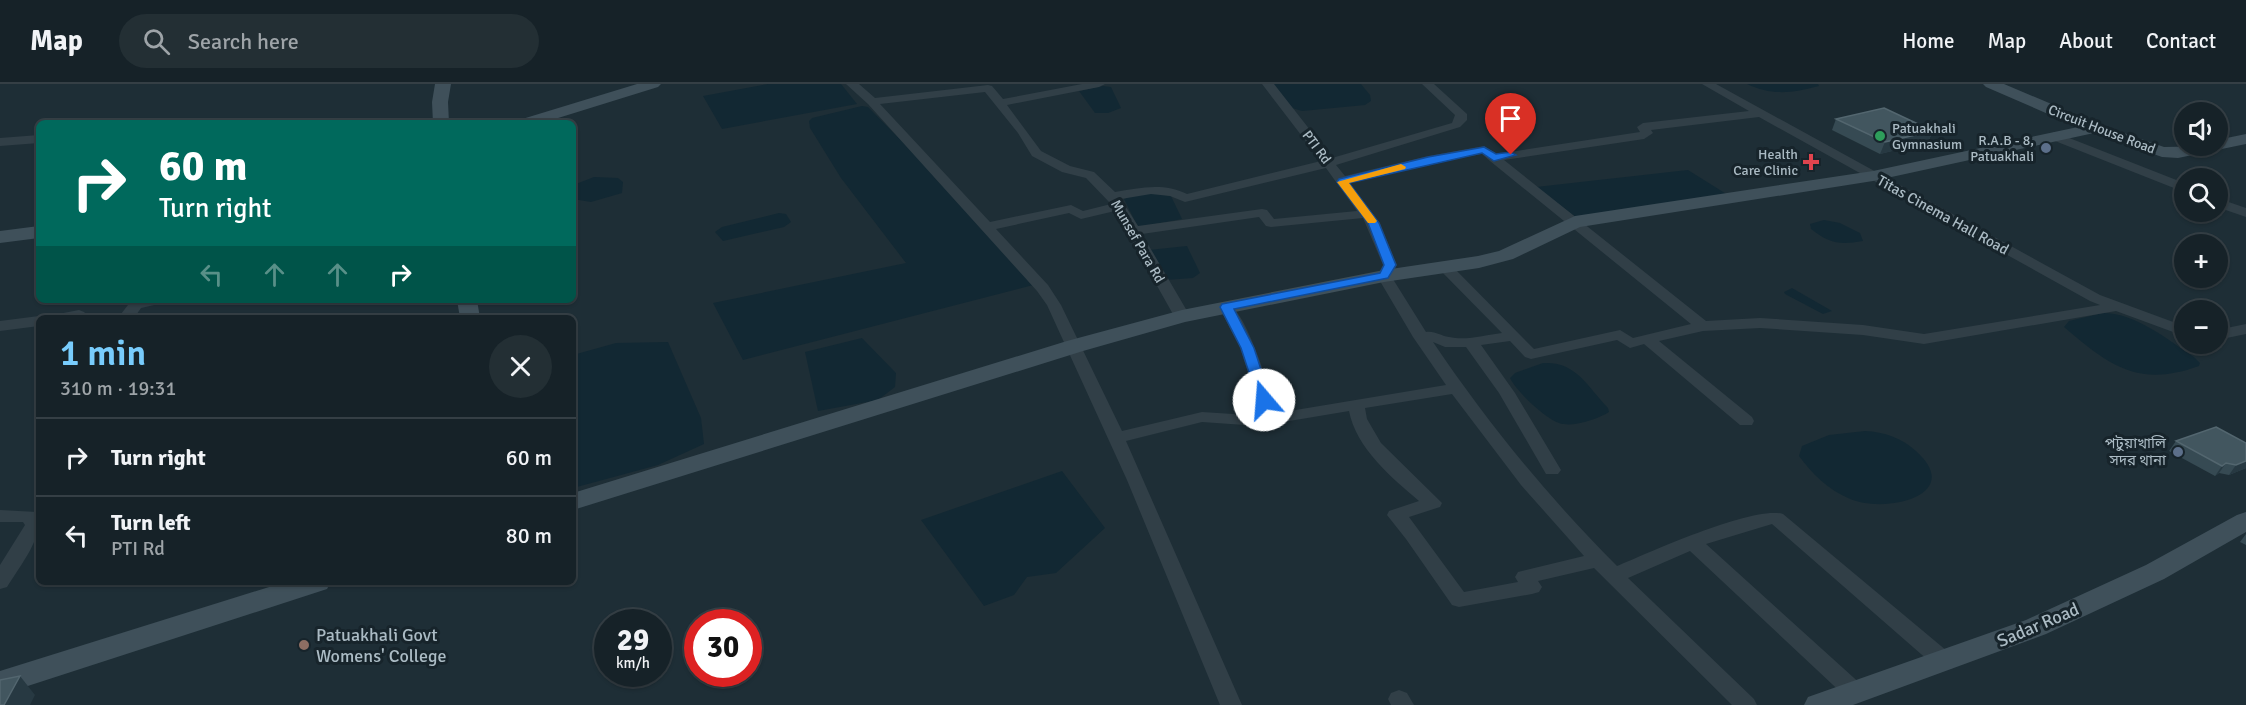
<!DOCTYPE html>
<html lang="en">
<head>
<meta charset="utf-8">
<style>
	body { margin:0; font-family:Signika,"Noto Sans Bengali",sans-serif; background:#232f34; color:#f1f3f6; height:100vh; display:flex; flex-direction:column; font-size:22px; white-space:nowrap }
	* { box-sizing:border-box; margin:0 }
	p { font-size:20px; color:#9ea4a8 }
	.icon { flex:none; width:33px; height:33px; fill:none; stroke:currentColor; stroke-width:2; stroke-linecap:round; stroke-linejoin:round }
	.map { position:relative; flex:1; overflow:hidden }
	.drawer { position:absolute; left:36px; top:231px; width:540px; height:270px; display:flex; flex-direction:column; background:#162228; border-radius:9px; box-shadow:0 2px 4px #0004,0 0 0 2px #353f45 }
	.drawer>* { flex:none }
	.top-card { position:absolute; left:36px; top:36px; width:540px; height:183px; border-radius:9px; box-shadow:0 2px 4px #0004,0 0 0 2px #353f45; background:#00695c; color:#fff; overflow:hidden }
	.tools { position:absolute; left:2174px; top:18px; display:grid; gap:12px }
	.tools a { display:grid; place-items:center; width:54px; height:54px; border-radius:50%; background:#162228; box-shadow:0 2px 4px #0004,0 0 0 2px #353f45; font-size:30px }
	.speed { position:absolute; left:594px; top:525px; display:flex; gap:12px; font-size:30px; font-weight:700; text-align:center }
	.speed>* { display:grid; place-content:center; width:78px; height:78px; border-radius:50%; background:#162228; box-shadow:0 2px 4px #0004,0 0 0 2px #353f45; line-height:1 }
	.speed small { font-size:15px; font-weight:400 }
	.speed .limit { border:9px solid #d22; background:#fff; color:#111 }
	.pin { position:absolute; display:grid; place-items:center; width:51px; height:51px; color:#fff; margin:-62px -26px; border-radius:50% 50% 50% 0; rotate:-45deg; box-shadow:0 0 6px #0007 }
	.pin .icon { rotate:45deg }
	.me { position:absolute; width:66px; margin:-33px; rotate:342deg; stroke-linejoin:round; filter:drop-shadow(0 0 4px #0008) }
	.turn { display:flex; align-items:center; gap:21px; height:126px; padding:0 24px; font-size:27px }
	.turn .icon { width:78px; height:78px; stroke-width:2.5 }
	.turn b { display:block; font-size:42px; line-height:51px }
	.lanes { display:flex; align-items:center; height:57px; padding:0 24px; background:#0003; justify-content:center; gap:30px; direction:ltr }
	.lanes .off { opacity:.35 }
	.round { display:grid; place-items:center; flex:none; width:63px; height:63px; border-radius:32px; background:#232f34 }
	.headline { display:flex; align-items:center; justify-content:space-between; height:102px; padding:0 24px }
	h1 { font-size:36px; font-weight:600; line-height:45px; color:#78ccfc }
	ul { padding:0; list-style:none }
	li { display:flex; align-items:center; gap:18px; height:78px; padding:0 24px; border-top:2px solid #353f45 }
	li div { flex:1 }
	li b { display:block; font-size:22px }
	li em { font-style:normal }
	header { display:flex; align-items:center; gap:36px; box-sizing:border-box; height:84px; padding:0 30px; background:#162228; border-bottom:2px solid #353f45 }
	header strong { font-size:28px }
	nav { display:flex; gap:33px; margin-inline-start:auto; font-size:21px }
	.search { width:420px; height:54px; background:#232f34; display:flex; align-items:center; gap:15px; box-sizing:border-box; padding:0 21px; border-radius:33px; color:#9ea4a8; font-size:22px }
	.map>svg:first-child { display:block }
	.water { fill:#122833 }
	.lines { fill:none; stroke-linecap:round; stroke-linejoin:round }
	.street { fill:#313f47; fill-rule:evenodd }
	.secondary { fill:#3f505a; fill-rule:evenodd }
	.wall { fill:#364a53 }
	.shaded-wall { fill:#273942 }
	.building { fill:#42565f; stroke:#53666f; stroke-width:1.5 }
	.route { fill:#1a73e8; stroke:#114b97; stroke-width:1.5 }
	.slow { fill:#f59e0b }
	.leisure-dot { fill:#2e9e5b; stroke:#17242b; stroke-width:2 }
	.service-dot { fill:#5c6f8a; stroke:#17242b; stroke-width:2 }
	.health-dot { fill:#e0444e; stroke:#17242b; stroke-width:2 }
	.education-dot { fill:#8d6e63; stroke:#17242b; stroke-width:2 }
	.labels { text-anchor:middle; stroke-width:6; stroke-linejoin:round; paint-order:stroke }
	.far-poi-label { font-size:14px; fill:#abbbc4; stroke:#17242b; text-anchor:end }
	.far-street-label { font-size:14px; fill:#abbbc4; stroke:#17242b }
	.street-label { font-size:15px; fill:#abbbc4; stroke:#17242b }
	.poi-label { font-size:15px; fill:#abbbc4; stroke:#17242b; text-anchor:end }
	.near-street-label { font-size:18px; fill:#abbbc4; stroke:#17242b }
	.near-poi-label { font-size:18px; fill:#abbbc4; stroke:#17242b; text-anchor:start }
</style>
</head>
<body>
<header>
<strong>Map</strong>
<div class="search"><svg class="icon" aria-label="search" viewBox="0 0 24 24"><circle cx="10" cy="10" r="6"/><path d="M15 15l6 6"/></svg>Search here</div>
<nav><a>Home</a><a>Map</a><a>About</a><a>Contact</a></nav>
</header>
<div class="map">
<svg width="2246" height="621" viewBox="0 0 2246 621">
	<rect width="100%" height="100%" fill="#1e2e36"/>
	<g class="water">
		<path d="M 768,0 L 841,0 L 857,20 L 722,45 L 703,12 Z"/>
		<path d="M 1271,0 L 1361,0 L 1370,11 L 1371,17 L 1365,21 L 1302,27 L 1292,24 Z"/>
		<path d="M 1747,0 L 1818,0 L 1819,2 C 1792,9 1772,12 1747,0 Z"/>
		<path d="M 1103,2 L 1111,3 L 1121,24 L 1108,29 L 1095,29 L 1079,7 Z"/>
		<path d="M 862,22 L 868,23 L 954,110 L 1037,200 L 743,276 L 713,219 L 906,179 L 841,94 L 810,44 L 809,37 L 812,34 Z"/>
		<path d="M 1688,86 L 1728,111 L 1577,134 L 1536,103 Z"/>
		<path d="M 594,93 L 618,94 L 623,98 L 622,109 L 591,118 L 573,115 L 576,100 Z"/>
		<path d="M 1143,108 L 1171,112 L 1182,135 L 1138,143 L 1124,115 Z"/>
		<path d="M 779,129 L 786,130 L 791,138 L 784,143 L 723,157 L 715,148 L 722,143 Z"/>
		<path d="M 1824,136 L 1840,139 L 1860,149 L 1863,157 C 1840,161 1830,160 1811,145 L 1810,140 Z"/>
		<path d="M 1187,162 L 1200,189 L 1193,194 L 1166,196 L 1149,166 Z"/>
		<path d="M 1792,204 L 1832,227 L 1823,230 L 1785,210 L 1784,208 Z"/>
		<path d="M 2103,229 C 2136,229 2168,256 2194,273 L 2200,279 L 2199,282 C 2138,304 2110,282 2064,243 L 2069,237 Z"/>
		<path d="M 862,254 L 896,289 L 895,303 L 878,316 L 818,327 L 805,268 Z"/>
		<path d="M 668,258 L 701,334 L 704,360 L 658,381 L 573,404 L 573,271 L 616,259 Z"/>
		<path d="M 1543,279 C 1576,277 1587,302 1608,324 L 1609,328 C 1598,335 1572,344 1559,339 C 1545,334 1517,308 1510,294 L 1515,289 Z"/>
		<path d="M 1865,347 C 1884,348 1902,354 1916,367 C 1966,412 1884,431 1848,414 C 1829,406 1811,389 1799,372 L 1802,362 L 1829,351 Z"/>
		<path d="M 1062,387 L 1105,444 L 1056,489 L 1027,493 L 1014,511 L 984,522 L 921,436 Z"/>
	</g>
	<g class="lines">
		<g class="street">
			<path d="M 846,0 L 859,0 L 875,14 L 988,1 L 992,2 L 1003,15 L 1082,0 L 1105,0 L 1099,3 L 1007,21 L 1041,67 L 1070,82 L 1094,88 L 1115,108 C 1139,104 1163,98 1187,110 L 1321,77 L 1262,0 L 1274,0 L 1332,74 L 1452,39 L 1455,31 L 1422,0 L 1434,0 L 1467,30 L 1467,36 L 1460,43 L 1336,81 L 1345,92 L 1428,72 L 1484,62 L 1497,70 L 1640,48 L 1637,43 L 1643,39 L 1749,27 L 1702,0 L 1716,0 L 2100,211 L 2184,242 L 2184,252 L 2116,227 L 1924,260 L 1863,251 L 1760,244 L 1703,247 L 1659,257 L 1752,333 L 1754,337 L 1752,341 L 1740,341 L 1644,260 L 1630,264 L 1617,256 L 1531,275 L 1525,273 L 1510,257 L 1481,261 L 1515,309 L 1561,386 L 1558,390 L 1546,390 L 1499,309 L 1466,263 L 1445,263 L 1433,258 C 1487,338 1548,413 1617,482 C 1648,469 1753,421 1783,430 L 1953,572 L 1956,578 L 1953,584 L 1945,586 L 1937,584 L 1772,440 L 1706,460 L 1864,603 L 1867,609 L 1864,615 L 1856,618 L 1848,615 L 1690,467 L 1628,494 L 1754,615 L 1757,621 L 1732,621 L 1594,484 L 1538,497 L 1542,503 L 1539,508 L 1532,510 L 1459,523 L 1452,521 L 1406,455 L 1387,431 L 1389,427 L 1419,417 C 1392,394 1356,364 1349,327 L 1259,342 L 1202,338 L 1126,357 L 1242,621 L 1220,621 L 1127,396 L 1047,221 L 1037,207 L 868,20 ZM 985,8 L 1018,49 L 1032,72 L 1062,88 L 1086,94 L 1111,120 L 1083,127 L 1071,121 L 990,138 L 880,20 ZM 1759,33 L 2090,217 L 2100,221 L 1924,250 L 1863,241 L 1760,234 L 1706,237 L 1504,76 L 1644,55 L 1653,49 L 1651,46 ZM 1482,70 L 1490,77 L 1691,240 L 1633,254 L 1620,246 L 1534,265 L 1451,181 L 1446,180 L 1439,184 L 1441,187 L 1502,249 C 1485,251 1466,257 1449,253 C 1440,252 1436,247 1426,248 L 1391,192 L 1397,181 L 1380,139 L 1350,99 L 1428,80 ZM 1326,84 L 1357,127 L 1274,135 L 1267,126 L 1262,125 L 1138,142 L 1121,115 L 1151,110 L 1170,112 L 1185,118 ZM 1115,127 L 1174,232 L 1182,237 L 1190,232 L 1142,150 L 1259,133 L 1266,142 L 1271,143 L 1363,134 L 1383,181 L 1377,192 L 1413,253 L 1446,301 L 1265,331 L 1264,329 L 1273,327 L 1275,323 C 1269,303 1245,223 1226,219 L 1219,223 L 1240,264 L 1258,319 L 1249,321 L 1247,325 L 1248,331 L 1202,328 L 1122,347 L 1061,221 L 1048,201 L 996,145 L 1069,129 L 1081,135 ZM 1452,310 L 1521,401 L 1584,472 L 1518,488 L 1515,493 L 1518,498 L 1464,508 L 1409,433 L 1440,423 L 1442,419 L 1381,359 L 1367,335 L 1365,324 Z"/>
			<path d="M 2054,48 L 2184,99 L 2184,108 L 2050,55 L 2048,52 Z"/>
			<path d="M 39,51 L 39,59 L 0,62 L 0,54 Z"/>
			<path d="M 2217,114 L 2246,124 L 2246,133 L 2217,123 Z"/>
			<path d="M 165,216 L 163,219 L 141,224 L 134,234 L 118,234 L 131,217 Z"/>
			<path d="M 79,226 L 84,228 L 87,231 L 85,234 L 50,234 L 53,231 Z"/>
			<path d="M 39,232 L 45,234 L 39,234 L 39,242 L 0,247 L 0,237 Z"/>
			<path d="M 2246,240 L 2246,250 L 2217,256 L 2217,246 Z"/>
			<path d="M 0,426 L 37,428 C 48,447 18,485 7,503 L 0,505 L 0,481 L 25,441 L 23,438 L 0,438 Z"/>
			<path d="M 1399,606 L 1407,609 L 1414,621 L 1391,621 L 1388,615 L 1391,609 Z"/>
		</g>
		<g class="secondary">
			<path d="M 435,0 L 451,0 L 448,18 L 449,39 L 433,39 L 432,18 Z"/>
			<path d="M 637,0 L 661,0 L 658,3 L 542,39 L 517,39 L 519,36 Z"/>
			<path d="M 1983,0 L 2004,0 L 2101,41 L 2164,63 L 2217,62 L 2217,56 L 2246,50 L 2246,60 L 2178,74 L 2162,73 L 2094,49 L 1873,97 L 1580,143 L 1513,175 L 1479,184 L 1384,198 L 1185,238 L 1083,267 L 573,426 L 573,409 L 1067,257 L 1182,226 L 1384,186 L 1478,172 L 1499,167 L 1575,132 L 1873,87 L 2078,43 L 1986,3 Z"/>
			<path d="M 39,142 L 39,154 L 0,159 L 0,147 Z"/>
			<path d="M 457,216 L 477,216 L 480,234 L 460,234 Z"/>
			<path d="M 2246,428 L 2246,448 L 2164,495 L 2046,550 L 1853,621 L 1804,621 L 1808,613 L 2026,536 L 2146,481 L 2237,431 Z"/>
			<path d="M 285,498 L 331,498 L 327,505 L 0,611 L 0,587 Z"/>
		</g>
	</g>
	<g class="wall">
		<path d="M 1836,35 L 1933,47 L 1928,58 L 1880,70 L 1832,46 Z"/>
		<path d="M 2176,357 L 2246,384 L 2229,391 L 2219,389 L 2215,392 L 2169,367 Z"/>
		<path d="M 2246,450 L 2246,461 L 2240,458 Z"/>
	</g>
	<g class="shaded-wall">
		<path d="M 1933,47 L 1928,58 L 1880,70 L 1885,58 Z"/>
		<path d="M 2246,377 L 2246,384 L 2229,391 L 2236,381 Z"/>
		<path d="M 2226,379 L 2219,389 L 2215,392 L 2222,382 Z"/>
		<path d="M 20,592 L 35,611 L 30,621 L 4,621 Z"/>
	</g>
	<g class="building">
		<path d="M 1884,24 L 1933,47 L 1885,58 L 1836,35 Z"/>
		<path d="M 2216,343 L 2246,359 L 2246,377 L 2236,381 L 2226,379 L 2222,382 L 2176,357 Z"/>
		<path d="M 20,592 L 4,621 L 0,621 L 0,596 Z"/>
	</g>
	<path class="route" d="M 1484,63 L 1496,70 L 1511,68 L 1516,71 L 1494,77 L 1482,69 L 1349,99 L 1379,139 L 1396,181 L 1388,194 L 1234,225 L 1254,264 L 1271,316 L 1269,319 L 1259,319 L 1241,264 L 1220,223 L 1222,220 L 1380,189 L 1384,181 L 1368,139 L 1337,98 L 1339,95 L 1428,73 Z"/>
	<path class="slow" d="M 1401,80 L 1406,83 L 1405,85 L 1349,99 L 1377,137 L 1375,139 L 1368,139 L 1337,98 Z"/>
	<circle class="leisure-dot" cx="1880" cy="52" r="6"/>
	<g class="service-dot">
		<circle cx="2046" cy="64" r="6"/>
		<circle cx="2178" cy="368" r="6"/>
	</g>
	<path class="health-dot" d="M1808 69h6v6h6v6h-6v6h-6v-6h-6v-6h6z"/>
	<circle class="education-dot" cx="304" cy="561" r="6"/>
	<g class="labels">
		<g class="far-poi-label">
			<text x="1892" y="49" text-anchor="start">Patuakhali<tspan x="1892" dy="16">Gymnasium</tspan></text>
			<text x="2034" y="61">R.A.B - 8,<tspan x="2034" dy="16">Patuakhali</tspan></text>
			<text x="1798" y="75">Health<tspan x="1798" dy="16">Care Clinic</tspan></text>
		</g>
		<g class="far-street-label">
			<text transform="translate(2102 45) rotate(21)" y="5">Circuit House Road</text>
			<text transform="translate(1317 63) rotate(53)" y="5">PTI Rd</text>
			<text transform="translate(1138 157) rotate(60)" y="5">Munsef Para Rd</text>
		</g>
		<g class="street-label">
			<text transform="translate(1943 131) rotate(29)" y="5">Titas Cinema Hall Road</text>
		</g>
		<g class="poi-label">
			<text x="2166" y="364">পটুয়াখালি<tspan x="2166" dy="17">সদর থানা</tspan></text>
		</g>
		<g class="near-street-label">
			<text transform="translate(2038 541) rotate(-23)" y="6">Sadar Road</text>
		</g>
		<g class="near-poi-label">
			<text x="316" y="557">Patuakhali Govt<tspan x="316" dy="21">Womens' College</tspan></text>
		</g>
	</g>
</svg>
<div class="tools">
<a><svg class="icon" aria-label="sound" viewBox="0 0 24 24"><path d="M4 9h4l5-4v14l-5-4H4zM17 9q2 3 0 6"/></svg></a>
<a><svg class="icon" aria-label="search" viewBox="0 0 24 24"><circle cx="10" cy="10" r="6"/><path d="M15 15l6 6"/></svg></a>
<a>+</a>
<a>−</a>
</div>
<div class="speed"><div>29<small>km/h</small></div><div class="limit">30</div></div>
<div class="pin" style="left:1511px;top:71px;background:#d93025"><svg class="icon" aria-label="arrive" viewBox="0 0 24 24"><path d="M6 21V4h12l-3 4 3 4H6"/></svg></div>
<svg class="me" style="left:1264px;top:316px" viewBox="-20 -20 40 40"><circle r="19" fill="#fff"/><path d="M0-13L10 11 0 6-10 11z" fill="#1a73e8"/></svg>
<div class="top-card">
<div class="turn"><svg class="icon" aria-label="right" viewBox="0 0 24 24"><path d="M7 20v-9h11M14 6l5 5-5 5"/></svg><div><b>60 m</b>Turn right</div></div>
<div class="lanes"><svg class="icon off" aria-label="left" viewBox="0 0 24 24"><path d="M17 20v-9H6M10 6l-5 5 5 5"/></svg><svg class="icon off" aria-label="ahead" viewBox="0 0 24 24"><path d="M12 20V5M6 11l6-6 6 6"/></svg><svg class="icon off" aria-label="ahead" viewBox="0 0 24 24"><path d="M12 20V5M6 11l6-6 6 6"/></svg><svg class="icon" aria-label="right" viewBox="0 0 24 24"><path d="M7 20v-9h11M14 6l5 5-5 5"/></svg></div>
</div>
<section class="drawer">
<div class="headline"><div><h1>1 min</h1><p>310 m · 19:31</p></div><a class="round"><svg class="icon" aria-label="close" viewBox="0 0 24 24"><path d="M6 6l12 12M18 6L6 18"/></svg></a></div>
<ul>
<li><svg class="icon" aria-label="right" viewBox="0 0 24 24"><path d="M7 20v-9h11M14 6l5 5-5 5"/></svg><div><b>Turn right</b></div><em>60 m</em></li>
<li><svg class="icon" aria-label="left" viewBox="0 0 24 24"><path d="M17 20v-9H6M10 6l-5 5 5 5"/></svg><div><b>Turn left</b><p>PTI Rd</p></div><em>80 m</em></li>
</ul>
</section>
</div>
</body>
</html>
